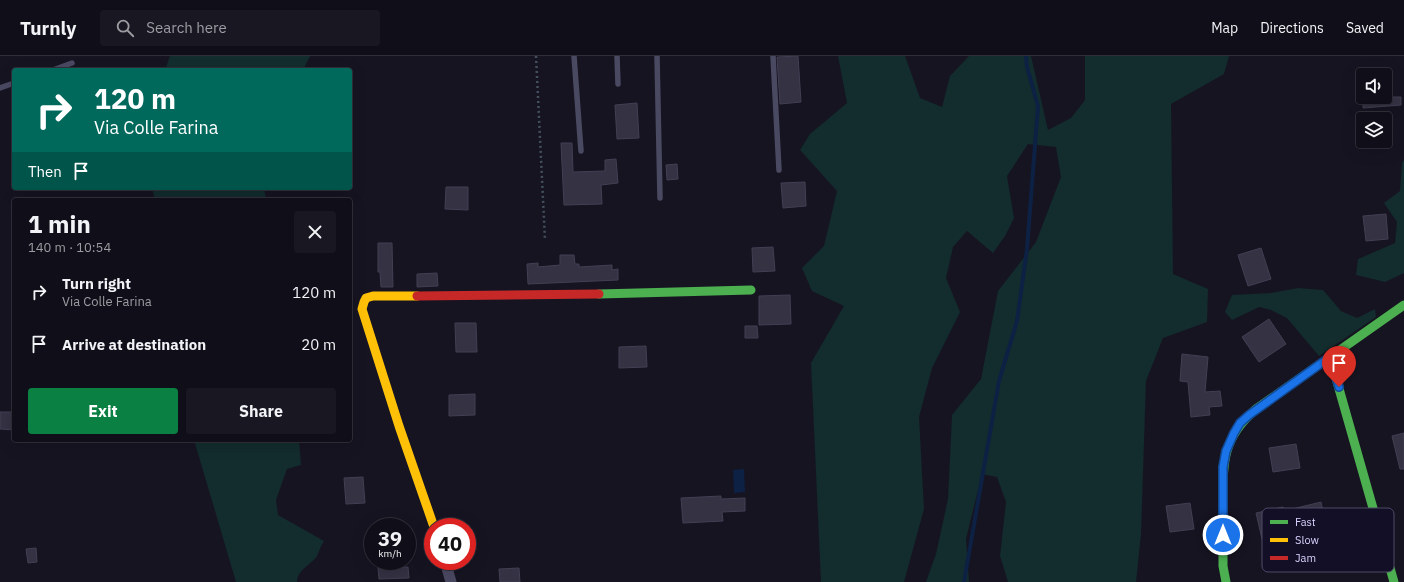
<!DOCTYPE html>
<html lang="en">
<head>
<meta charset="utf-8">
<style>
	body { margin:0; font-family:"IBM Plex Sans",sans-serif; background:#191822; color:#f1f3f6; height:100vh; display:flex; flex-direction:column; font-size:15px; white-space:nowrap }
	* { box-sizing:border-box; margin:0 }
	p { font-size:13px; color:#9c9ca2 }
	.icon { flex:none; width:22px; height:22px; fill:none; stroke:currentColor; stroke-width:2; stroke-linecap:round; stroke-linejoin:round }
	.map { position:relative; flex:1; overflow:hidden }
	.panel { position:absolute; left:12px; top:142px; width:340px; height:244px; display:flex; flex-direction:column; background:#100f19; border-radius:4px; box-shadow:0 4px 16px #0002,0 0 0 1px #302f38 }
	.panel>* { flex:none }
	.top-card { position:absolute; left:12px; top:12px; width:340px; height:122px; border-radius:4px; box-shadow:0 4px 16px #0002,0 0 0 1px #302f38; background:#00695c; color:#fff; overflow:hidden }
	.controls { position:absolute; left:1356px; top:12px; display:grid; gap:8px }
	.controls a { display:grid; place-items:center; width:36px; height:36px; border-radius:4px; background:#100f19; box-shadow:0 4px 16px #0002,0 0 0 1px #302f38; font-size:20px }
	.speed { position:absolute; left:364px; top:462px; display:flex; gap:8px; font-size:20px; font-weight:700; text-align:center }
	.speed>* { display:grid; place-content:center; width:52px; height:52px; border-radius:50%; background:#100f19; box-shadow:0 4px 16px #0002,0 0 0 1px #302f38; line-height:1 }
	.speed small { font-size:10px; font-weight:400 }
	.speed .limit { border:6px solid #d22; background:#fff; color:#111 }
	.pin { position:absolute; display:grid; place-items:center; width:34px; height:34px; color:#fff; margin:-41px -17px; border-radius:50% 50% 50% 0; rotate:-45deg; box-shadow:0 0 4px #0007 }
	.pin .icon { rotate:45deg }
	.me { position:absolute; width:44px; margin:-22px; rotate:0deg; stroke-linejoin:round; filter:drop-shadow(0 0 3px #0008) }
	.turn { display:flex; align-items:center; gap:14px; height:84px; padding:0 16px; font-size:18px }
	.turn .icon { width:52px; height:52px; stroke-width:2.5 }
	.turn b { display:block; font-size:28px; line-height:34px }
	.then { display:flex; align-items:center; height:38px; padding:0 16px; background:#0003; gap:8px; font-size:15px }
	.round { display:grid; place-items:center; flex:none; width:42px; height:42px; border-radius:4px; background:#191822 }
	.head { display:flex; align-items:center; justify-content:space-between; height:68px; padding:0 16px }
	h1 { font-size:24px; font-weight:700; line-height:30px }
	.button { display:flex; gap:8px; margin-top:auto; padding:8px 16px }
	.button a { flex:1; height:46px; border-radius:4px; background:#0b8043; color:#fff; font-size:16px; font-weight:700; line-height:46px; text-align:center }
	.button a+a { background:#191822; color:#f1f3f6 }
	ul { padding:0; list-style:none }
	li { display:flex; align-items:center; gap:12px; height:52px; padding:0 16px }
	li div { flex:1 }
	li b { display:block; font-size:15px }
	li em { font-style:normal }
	header { display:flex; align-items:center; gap:24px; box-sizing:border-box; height:56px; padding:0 20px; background:#100f19; border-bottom:1px solid #302f38 }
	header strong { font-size:19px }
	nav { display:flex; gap:22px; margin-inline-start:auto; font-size:14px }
	.search { width:280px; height:36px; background:#191822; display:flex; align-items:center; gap:10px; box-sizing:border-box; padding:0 14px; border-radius:4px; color:#9c9ca2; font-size:15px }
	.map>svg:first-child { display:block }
	.green { fill:#132c2d }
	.water { fill:#0d2144 }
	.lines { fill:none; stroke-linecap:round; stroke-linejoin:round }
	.stream { stroke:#0d2144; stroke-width:4 }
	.building { fill:#343243; stroke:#433f54 }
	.path { stroke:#44505f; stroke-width:2.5; stroke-dasharray:2 3; stroke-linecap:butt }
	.lane { stroke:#4a4962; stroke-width:5.5 }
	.street { stroke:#4a4962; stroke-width:11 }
	.fast { stroke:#4caf50; stroke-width:9 }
	.slow { stroke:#ffc107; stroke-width:9 }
	.jam { stroke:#c62828; stroke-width:9 }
	.route-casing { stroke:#114b97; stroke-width:10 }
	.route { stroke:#1a73e8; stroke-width:7 }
	.key { fill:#130f26; stroke:#4e4a67; stroke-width:1 }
	.key-label { font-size:11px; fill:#d9d4ff }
</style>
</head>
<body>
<header>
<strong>Turnly</strong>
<div class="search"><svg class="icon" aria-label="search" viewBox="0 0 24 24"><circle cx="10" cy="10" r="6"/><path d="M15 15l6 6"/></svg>Search here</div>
<nav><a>Map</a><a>Directions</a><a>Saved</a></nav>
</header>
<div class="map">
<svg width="1404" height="526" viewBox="0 0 1404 526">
	<rect width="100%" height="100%" fill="#161421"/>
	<g class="green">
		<path d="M 170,0 L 310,0 L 303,14 L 165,14 Z"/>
		<path d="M 838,0 L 905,0 L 920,42 L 942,51 L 950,20 L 969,0 L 1031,0 L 1048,74 L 1071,62 L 1085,44 L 1085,0 L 1229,0 L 1224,18 L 1171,48 L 1173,218 L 1208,233 L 1207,266 L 1163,282 L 1146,325 L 1141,478 L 1136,526 L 1008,526 L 1000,500 L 1006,446 L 997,421 L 982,418 L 966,483 L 969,526 L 926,526 L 936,498 L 948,443 L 952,359 L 981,323 L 998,235 L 1036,186 L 1061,121 L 1056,91 L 1028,88 L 1007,120 L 1014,162 L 1005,180 L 993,197 L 967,175 L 953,191 L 946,222 L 960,256 L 932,312 L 919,361 L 924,453 L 904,526 L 821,526 L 811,307 L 844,250 L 812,235 L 802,212 L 824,190 L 837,135 L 800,94 L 810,78 L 847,47 Z"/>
		<path d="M 1404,104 L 1404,217 L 1385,226 L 1356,219 L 1358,203 L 1395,187 L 1397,166 L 1384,147 L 1400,135 L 1402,107 Z"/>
		<path d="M 152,132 L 264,132 L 266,144 L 155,144 Z"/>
		<path d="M 1298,232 L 1323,234 L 1341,255 L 1357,262 L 1375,253 L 1376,261 L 1319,300 L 1287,262 L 1271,254 L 1259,251 L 1232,264 L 1225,256 L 1232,239 L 1271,237 Z"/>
		<path d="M 194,384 L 299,384 L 301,409 L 287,413 L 276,444 L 278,459 L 324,485 C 321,490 319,495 317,500 C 311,509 297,514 297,526 L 236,526 Z"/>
	</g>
	<path class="water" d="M 744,413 L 745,436 L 734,437 L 733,414 Z"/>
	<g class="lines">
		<path class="stream" d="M 964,526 L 999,325 L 1017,265 L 1027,193 L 1038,50 L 1027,11 L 1026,0"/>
	</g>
	<g class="building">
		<path d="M 798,0 L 801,46 L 780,48 L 777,1 Z"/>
		<path d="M 1363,41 L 1401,41 L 1401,49 L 1363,52 Z"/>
		<path d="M 637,47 L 639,82 L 617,83 L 615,49 Z"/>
		<path d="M 561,87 L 572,87 L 573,116 L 605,115 L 605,104 L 616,103 L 618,127 L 601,129 L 602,148 L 564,149 Z"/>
		<path d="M 677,108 L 678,123 L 667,124 L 666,109 Z"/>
		<path d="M 805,126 L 806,150 L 783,152 L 781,127 Z"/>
		<path d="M 446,131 L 468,131 L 468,154 L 445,153 Z"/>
		<path d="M 1386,158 L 1388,183 L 1366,185 L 1363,160 Z"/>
		<path d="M 378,187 L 392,187 L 393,231 L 381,231 L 380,216 L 378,216 Z"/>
		<path d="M 773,191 L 775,215 L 753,216 L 752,192 Z"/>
		<path d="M 1261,192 L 1271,223 L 1248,230 L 1238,199 Z"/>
		<path d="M 560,199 L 574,199 L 575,208 L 579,208 L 579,211 L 612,209 L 612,214 L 618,213 L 618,224 L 528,228 L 527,208 L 538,207 L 538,211 L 560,209 Z"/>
		<path d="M 437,217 L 438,230 L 417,231 L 417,218 Z"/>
		<path d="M 790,239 L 791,268 L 759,269 L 759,240 Z"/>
		<path d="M 1269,263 L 1286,288 L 1259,306 L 1242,281 Z"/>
		<path d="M 455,267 L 476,267 L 477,296 L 456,296 Z"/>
		<path d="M 745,270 L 757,270 L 758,282 L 745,282 Z"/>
		<path d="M 646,290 L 647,311 L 619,312 L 619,291 Z"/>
		<path d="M 1182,298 L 1208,301 L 1205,336 L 1220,335 L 1222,350 L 1209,351 L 1210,359 L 1191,361 L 1188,326 L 1180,325 Z"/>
		<path d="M 475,338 L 475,359 L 449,360 L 449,339 Z"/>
		<path d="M 0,356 L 14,356 L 14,374 L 0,373 Z"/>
		<path d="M 1404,377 L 1404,413 L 1400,413 L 1392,380 Z"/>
		<path d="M 1296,388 L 1300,412 L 1273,416 L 1269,392 Z"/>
		<path d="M 363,421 L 365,447 L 346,448 L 344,422 Z"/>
		<path d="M 721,440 L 721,443 L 745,442 L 745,455 L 722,456 L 723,465 L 683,467 L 681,442 Z"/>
		<path d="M 1321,446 L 1326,468 L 1293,477 L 1294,480 L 1263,487 L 1256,457 L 1283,451 L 1284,455 Z"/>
		<path d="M 1190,447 L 1194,473 L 1170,476 L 1166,450 Z"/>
		<path d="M 36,492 L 37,506 L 28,507 L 26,493 Z"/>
		<path d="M 408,511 L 409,522 L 379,523 L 378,512 Z"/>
		<path d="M 519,512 L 520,526 L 500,526 L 499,513 Z"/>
	</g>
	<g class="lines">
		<path class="path" d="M 536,0 L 545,184"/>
		<g class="lane">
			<path d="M 574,0 L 581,95"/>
			<path d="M 617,0 L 618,28"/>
			<path d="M 657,0 L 660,142"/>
			<path d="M 773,0 L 779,114"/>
			<path d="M 53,14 L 72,7"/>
			<path d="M 0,32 L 14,27"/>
		</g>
		<path class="street" d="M 445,505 L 451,526"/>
		<g class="fast">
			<path d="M 599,238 L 751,234"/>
			<path d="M 1330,301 L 1394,526"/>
			<path d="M 1226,526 L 1223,510 C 1223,489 1223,469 1223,448 C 1223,407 1222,382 1256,353 L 1404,249"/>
		</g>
		<path class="slow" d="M 417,240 L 373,240 L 366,242 L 364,246 L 362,253 L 399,370 L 434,471"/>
		<path class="jam" d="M 417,240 L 599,238"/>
	</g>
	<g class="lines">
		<g class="route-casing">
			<path id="route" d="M 1223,479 L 1223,411 L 1226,395 L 1234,377 L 1240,367 L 1249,359 L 1330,301 L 1339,331"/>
		</g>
		<use href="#route" class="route"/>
	</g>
	<rect x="1262" y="452" width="132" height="64" rx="6" class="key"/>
	<rect x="1270" y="464" width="18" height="4" fill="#4caf50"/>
	<rect x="1270" y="482" width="18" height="4" fill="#ffc107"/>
	<rect x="1270" y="500" width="18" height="4" fill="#c62828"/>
	<g class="key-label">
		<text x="1295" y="470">Fast</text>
		<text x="1295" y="488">Slow</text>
		<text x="1295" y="506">Jam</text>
	</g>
</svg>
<div class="controls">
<a><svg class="icon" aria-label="sound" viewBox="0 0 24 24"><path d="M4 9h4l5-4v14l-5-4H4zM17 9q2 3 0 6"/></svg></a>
<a><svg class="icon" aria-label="layers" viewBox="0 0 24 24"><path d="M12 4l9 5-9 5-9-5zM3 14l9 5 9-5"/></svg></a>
</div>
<div class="speed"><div>39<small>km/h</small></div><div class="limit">40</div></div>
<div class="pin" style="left:1339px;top:331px;background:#d93025"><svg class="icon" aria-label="arrive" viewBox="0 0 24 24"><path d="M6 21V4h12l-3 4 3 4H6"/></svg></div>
<svg class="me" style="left:1223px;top:479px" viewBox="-20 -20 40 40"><circle r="17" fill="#1a73e8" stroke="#fff" stroke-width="3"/><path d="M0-11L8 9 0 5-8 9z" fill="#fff"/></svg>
<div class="top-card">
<div class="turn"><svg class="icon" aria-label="right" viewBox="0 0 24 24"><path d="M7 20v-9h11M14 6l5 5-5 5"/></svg><div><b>120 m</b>Via Colle Farina</div></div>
<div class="then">Then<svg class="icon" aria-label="arrive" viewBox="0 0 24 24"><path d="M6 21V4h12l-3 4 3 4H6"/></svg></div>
</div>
<section class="panel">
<div class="head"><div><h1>1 min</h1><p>140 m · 10:54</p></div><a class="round"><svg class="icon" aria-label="close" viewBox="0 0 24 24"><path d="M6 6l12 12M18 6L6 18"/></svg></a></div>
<ul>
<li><svg class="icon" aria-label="right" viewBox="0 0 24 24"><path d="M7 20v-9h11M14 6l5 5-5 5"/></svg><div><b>Turn right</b><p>Via Colle Farina</p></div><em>120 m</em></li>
<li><svg class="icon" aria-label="arrive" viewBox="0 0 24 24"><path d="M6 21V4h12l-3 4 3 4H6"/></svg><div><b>Arrive at destination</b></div><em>20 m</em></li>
</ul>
<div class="button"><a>Exit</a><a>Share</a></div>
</section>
</div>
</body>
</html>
